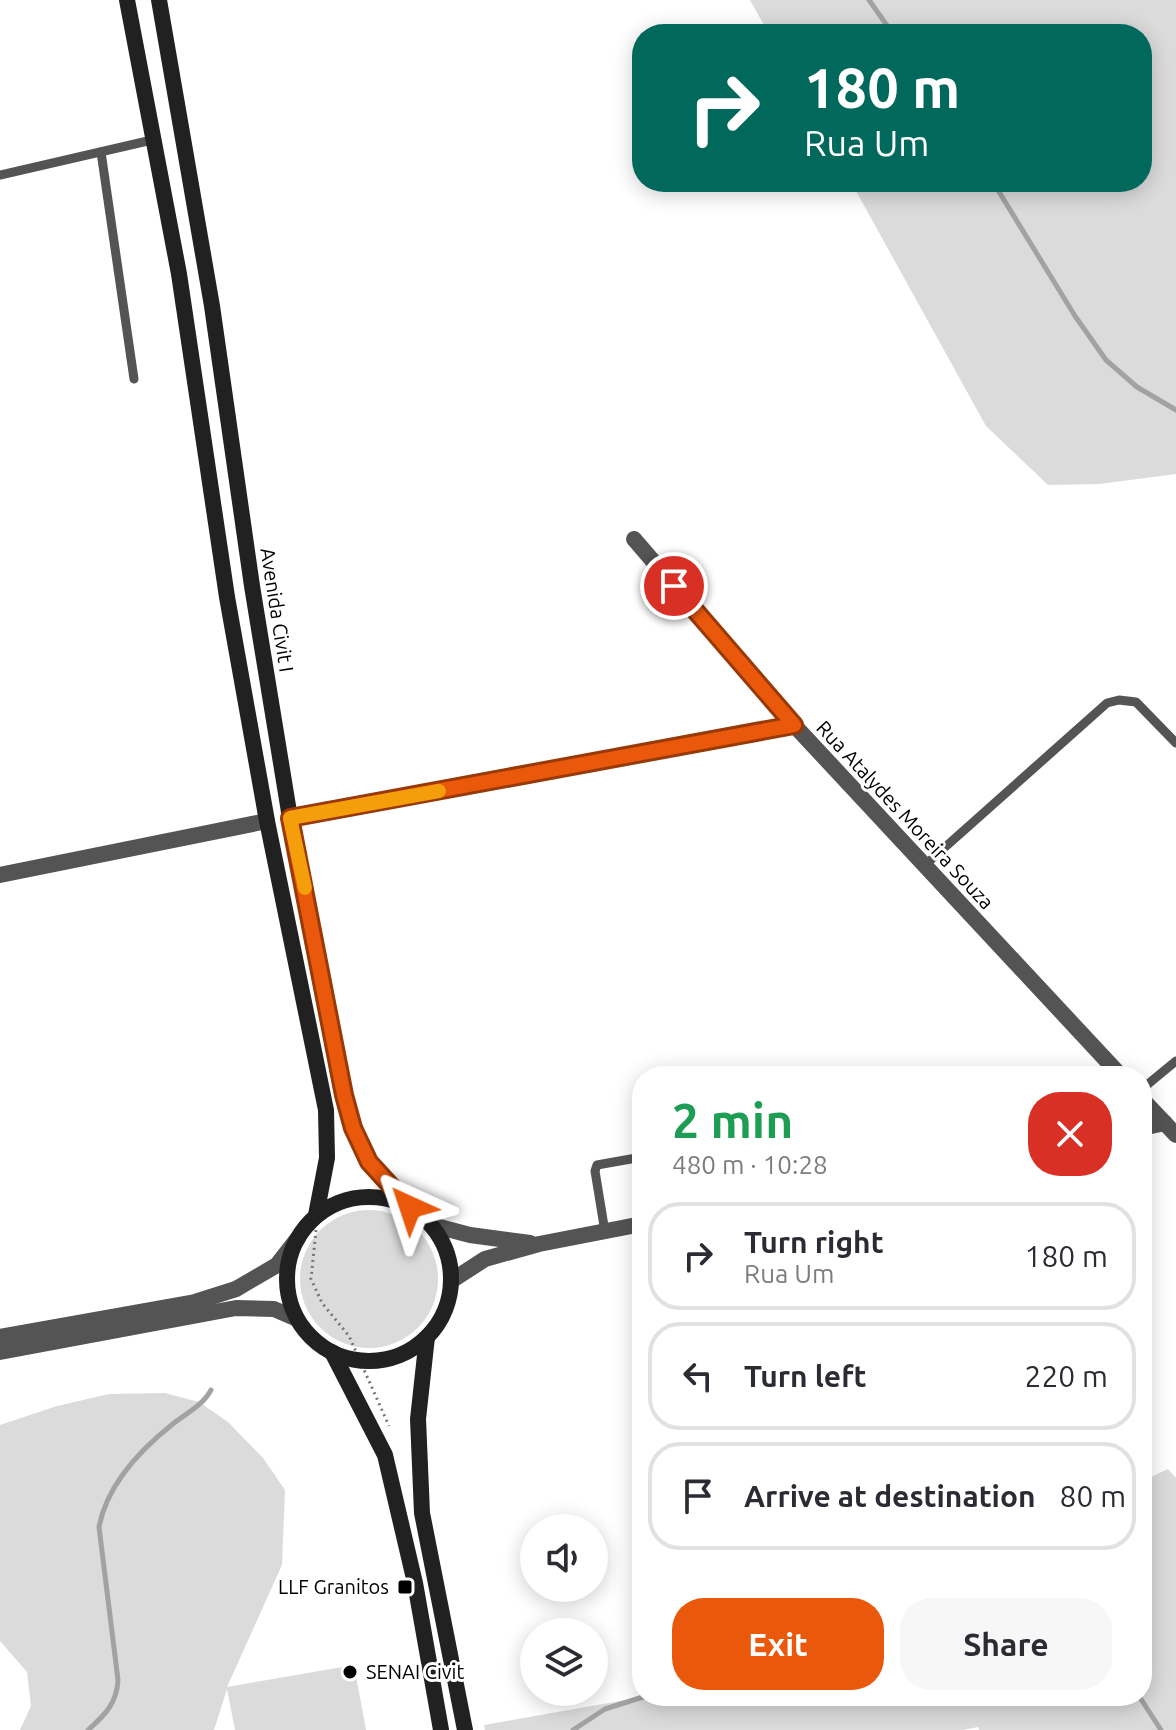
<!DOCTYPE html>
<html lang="en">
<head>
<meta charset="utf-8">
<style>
	body { margin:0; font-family:Ubuntu,sans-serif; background:#f7f7f7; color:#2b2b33; height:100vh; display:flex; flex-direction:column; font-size:30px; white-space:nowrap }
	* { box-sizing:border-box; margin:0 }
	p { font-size:26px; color:#7c7c81 }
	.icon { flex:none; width:44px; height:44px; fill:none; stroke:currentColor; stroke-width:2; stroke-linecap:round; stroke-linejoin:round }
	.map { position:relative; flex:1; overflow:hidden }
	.panel { position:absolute; left:632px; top:1066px; width:520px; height:640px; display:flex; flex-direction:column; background:#fff; border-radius:32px; box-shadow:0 4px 20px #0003 }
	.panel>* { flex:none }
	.guide { position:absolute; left:632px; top:24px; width:520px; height:168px; border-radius:32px; box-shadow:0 4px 20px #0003; background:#00695c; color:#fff; overflow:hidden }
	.controls { position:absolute; left:520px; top:1514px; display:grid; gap:16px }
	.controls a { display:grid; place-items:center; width:88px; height:88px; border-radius:50%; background:#fff; box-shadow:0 4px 20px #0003; font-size:40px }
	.pin { position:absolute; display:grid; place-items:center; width:68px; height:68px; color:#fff; margin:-34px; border:4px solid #fff; border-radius:50%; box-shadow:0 2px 8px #0007 }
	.me { position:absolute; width:88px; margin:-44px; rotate:318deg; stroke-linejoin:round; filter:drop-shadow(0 0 6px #0008) }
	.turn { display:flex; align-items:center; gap:28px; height:168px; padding:0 40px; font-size:36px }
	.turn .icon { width:104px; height:104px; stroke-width:2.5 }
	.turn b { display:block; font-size:56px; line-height:68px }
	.round { display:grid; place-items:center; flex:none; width:84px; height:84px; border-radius:32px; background:#f7f7f7 }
	.overview { display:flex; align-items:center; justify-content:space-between; height:136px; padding:0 40px }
	h1 { font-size:48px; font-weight:700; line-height:60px; color:#1e9e55 }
	.cta { display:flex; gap:16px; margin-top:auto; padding:16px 40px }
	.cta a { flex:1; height:92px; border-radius:32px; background:#ea580c; color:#fff; font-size:32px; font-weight:700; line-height:92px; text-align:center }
	.cta a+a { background:#f7f7f7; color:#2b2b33 }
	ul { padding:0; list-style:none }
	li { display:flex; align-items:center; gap:24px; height:108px; margin:0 16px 12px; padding:0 24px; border:4px solid #e1e1e2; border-radius:32px }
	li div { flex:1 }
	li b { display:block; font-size:30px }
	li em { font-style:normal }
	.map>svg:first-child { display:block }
	.green { fill:#dbdbdb }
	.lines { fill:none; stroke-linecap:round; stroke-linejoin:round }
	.stream { stroke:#a2a2a2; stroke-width:5 }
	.path { stroke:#767676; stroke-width:3; stroke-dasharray:2 4; stroke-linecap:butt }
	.lane { stroke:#545454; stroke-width:9 }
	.street { stroke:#545454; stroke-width:16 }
	.secondary { stroke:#212121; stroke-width:16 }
	.route-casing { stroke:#983908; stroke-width:20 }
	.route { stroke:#ea580c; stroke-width:14 }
	.slow { stroke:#f59e0b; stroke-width:14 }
	.poi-dot { fill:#000; stroke:#fff; stroke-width:3 }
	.labels { text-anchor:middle; stroke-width:6; stroke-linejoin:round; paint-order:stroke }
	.street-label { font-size:20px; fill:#000; stroke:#fff }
	.poi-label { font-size:20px; fill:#000; stroke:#fff; text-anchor:end }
</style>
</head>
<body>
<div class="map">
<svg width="1176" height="1730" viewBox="0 0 1176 1730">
	<rect width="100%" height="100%" fill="#fff"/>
	<g class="green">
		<path d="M 750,0 L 1176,0 L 1176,474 L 1099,484 L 1048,485 L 986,426 L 851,182 L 1142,182 L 1142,34 L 769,34 Z"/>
		<circle cx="369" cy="1279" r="69"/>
		<path d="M 165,1393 L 199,1402 L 228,1422 L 263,1458 L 285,1490 L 282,1565 L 227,1687 L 354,1665 L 366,1730 L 235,1730 L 227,1689 L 214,1730 L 20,1730 L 31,1706 L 27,1672 L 0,1641 L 0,1425 L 57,1406 L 109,1394 Z"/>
		<path d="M 1168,1469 L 1176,1478 L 1176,1730 L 979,1730 L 978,1727 L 963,1730 L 485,1730 L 484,1725 L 648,1696 L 1142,1696 L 1142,1481 Z"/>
	</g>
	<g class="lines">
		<g class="stream">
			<path d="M 869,0 L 893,34"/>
			<path d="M 993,182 L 1075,316 L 1106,360 L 1137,387 L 1176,410"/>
			<path d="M 1139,1696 L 1161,1730"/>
			<path d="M 88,1730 C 105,1715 117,1703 118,1680 L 99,1527 C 107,1484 141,1449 174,1423 C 187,1413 203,1405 211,1390"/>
			<path d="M 573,1730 L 605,1709 L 646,1696"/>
		</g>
		<path class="path" d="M 316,1230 L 311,1279 L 322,1303 L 349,1336 L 389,1426"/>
		<g class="lane">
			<path d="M 101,152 L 134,379"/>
			<path d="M 0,175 L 152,140"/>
			<path d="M 925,865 L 1107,703 L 1119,700 L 1136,702 L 1176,743"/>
			<path d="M 1142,1089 L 1176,1061"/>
			<path d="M 605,1232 L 595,1171 L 597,1165 L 642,1157"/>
		</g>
		<g class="street">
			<path d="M 634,539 L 794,725 L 1121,1076"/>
			<path d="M 290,818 L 794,725"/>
			<path d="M 0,875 L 267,821"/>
			<path d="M 1142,1099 L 1176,1135"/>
			<path d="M 1142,1128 L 1165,1123"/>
			<path d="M 432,1225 L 470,1235 L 530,1243"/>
			<path d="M 451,1281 L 485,1259 L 539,1244 L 642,1224"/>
			<path d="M 0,1337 L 195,1302 L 236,1289 L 277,1265 L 298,1238"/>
			<path d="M 0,1352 L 236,1308 L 274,1309 L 297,1319"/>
		</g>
		<g class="secondary">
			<path d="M 127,0 L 179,274 L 227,597 L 267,821 L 326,1110 L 327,1158 L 316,1215"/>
			<path d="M 159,0 L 212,306 L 252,586 L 290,818 L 344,1095 L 353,1128 L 369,1162 L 410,1207"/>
			<circle cx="369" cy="1279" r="82"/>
			<path d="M 427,1337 L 418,1419 L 422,1513 L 465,1730"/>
			<path d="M 332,1352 L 385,1455 L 415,1583 L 441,1730"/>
		</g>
	</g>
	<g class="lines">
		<g class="route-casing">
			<path id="route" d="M 410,1207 L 369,1162 L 353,1128 L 344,1095 L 290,818 L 794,725 L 674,586"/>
		</g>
		<use href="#route" class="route"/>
		<path class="slow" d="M 305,888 L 290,818 L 439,791"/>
	</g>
	<g class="poi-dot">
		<rect x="397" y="1579" width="16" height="16" rx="4"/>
		<circle cx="350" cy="1672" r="8"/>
	</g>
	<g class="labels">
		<g class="street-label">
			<text transform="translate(277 610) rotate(81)" y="7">Avenida Civit I</text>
			<text transform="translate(905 815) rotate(47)" y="7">Rua Atalydes Moreira Souza</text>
		</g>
		<g class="poi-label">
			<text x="389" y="1594">LLF Granitos</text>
			<text x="366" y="1679" text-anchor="start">SENAI Civit</text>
		</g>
	</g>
</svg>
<div class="controls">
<a><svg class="icon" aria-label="sound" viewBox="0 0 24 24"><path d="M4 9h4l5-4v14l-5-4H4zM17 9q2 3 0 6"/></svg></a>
<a><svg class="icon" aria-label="layers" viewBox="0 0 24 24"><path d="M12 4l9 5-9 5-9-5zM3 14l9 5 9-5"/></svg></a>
</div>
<div class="pin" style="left:674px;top:586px;background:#d93025"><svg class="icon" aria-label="arrive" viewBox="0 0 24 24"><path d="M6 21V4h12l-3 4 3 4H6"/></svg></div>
<svg class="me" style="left:410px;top:1207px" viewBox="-20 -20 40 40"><path d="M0-17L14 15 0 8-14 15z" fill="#ea580c" stroke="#fff" stroke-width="4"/></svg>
<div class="guide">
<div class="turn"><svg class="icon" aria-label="right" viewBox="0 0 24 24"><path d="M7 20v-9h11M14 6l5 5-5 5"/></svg><div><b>180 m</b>Rua Um</div></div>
</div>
<section class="panel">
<div class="overview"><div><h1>2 min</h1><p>480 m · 10:28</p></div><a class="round" style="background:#d93025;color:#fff"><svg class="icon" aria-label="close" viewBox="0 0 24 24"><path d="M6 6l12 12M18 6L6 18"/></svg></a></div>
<ul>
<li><svg class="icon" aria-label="right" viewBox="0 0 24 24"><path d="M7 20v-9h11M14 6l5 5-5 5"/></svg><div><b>Turn right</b><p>Rua Um</p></div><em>180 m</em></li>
<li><svg class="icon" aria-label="left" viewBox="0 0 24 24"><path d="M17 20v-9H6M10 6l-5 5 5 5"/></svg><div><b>Turn left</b></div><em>220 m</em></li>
<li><svg class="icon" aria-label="arrive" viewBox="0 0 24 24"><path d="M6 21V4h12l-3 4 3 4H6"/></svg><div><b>Arrive at destination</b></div><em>80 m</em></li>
</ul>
<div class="cta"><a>Exit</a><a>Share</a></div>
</section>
</div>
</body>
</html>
